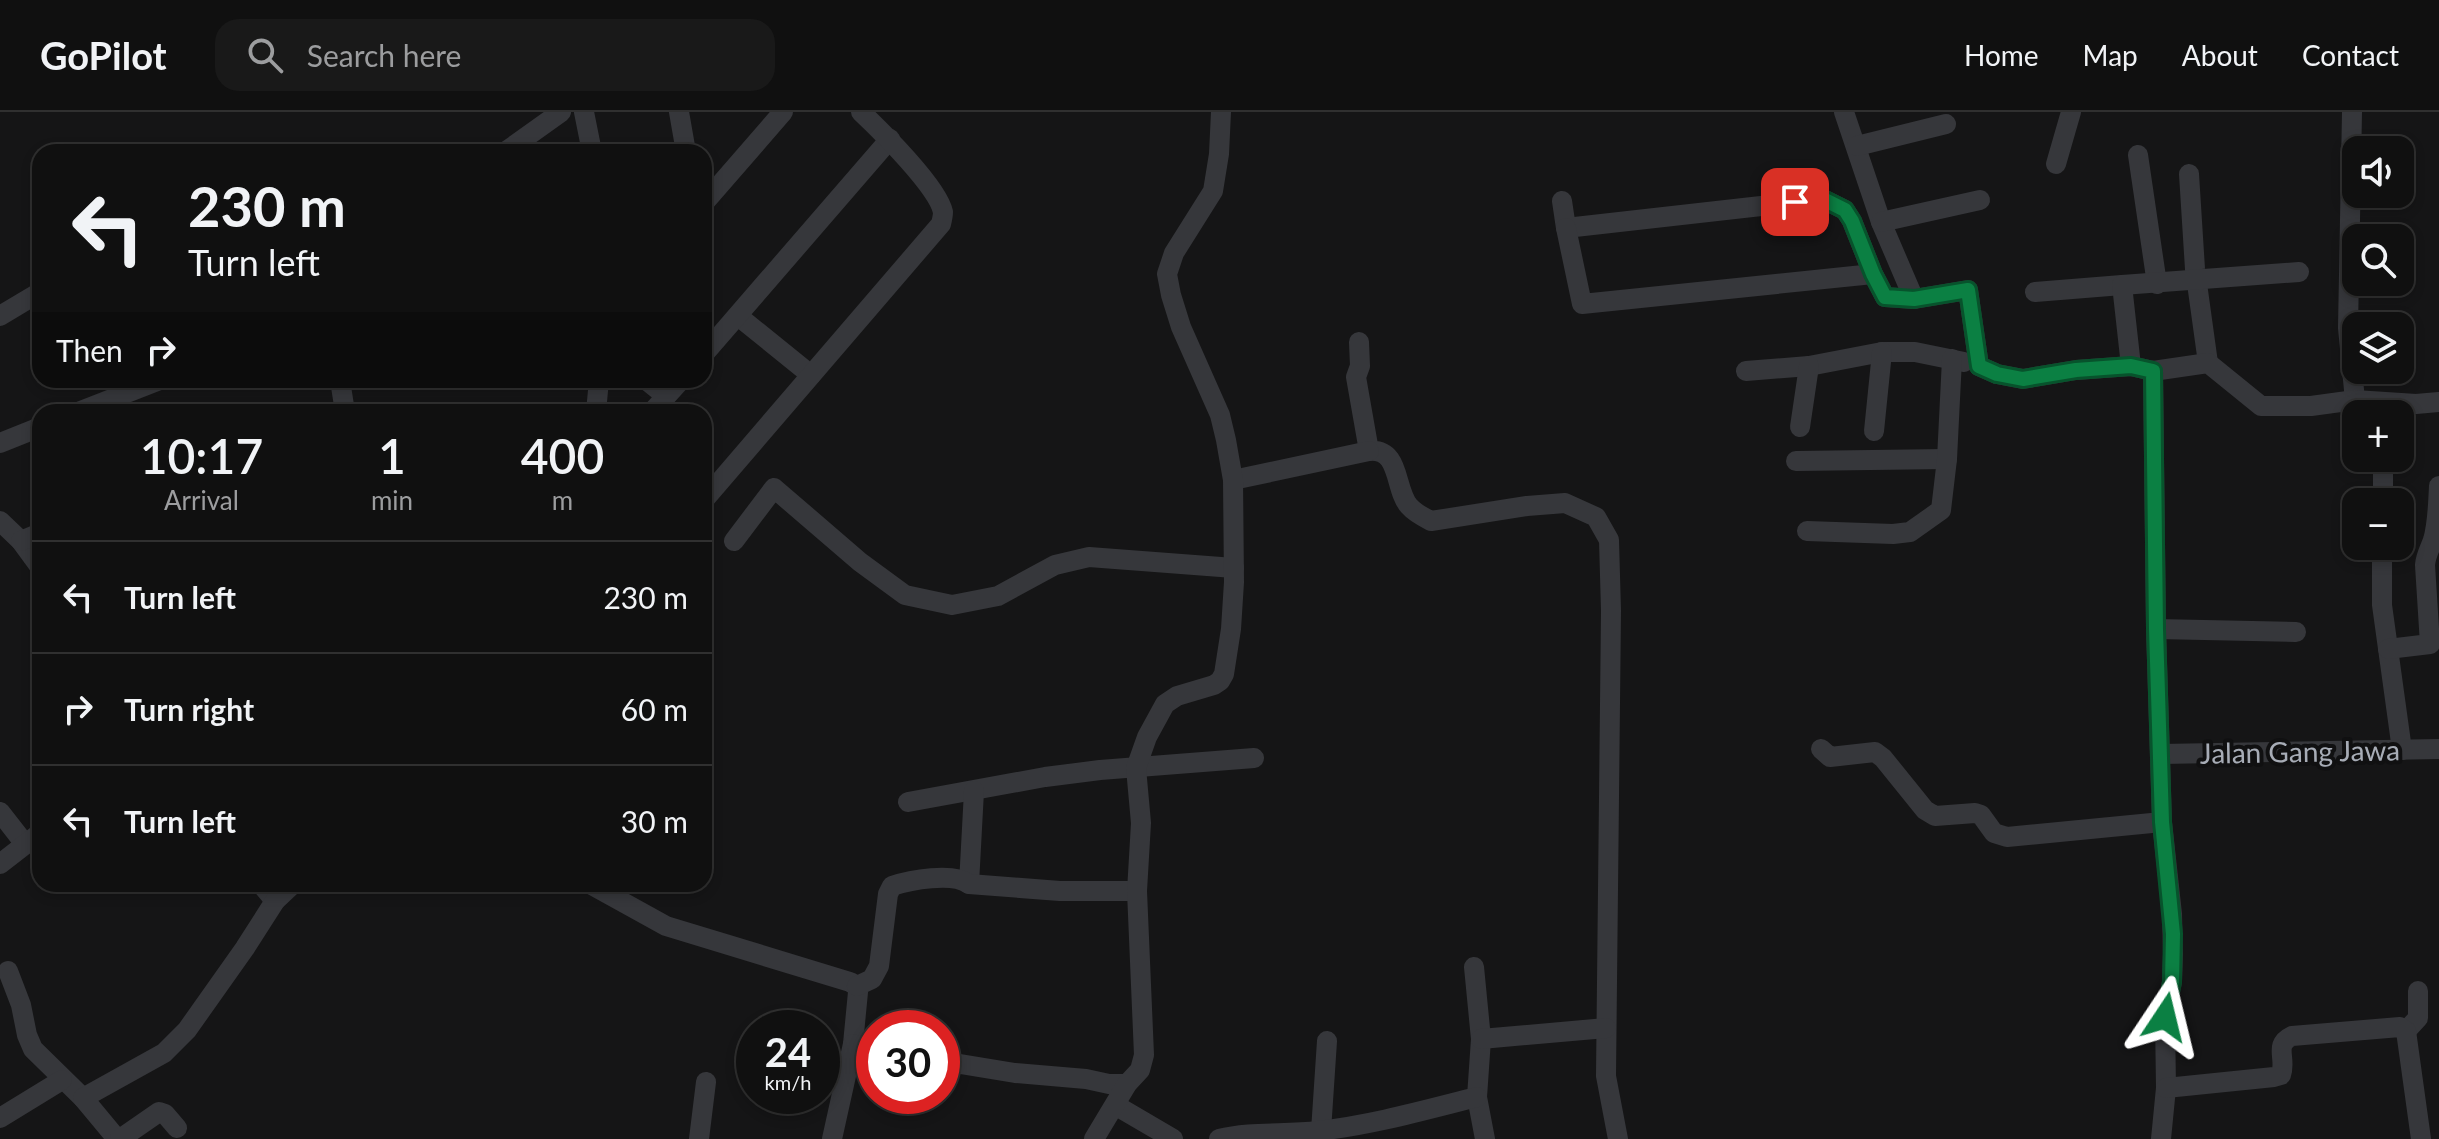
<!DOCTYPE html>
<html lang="en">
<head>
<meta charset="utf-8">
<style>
	body { margin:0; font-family:Lato,sans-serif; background:#191919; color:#f1f3f6; height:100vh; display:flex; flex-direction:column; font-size:30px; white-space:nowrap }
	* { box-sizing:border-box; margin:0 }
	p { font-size:26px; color:#9c9d9f }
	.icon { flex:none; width:44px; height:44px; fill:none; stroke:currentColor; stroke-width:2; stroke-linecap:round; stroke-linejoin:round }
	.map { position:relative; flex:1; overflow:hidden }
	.panel { position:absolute; left:32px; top:292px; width:680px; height:488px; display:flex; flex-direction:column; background:#101010; border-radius:24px; box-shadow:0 4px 12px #0003,0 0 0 2px #303030 }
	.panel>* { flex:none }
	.banner { position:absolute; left:32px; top:32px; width:680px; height:244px; border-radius:24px; box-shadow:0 4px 12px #0003,0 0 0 2px #303030; background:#101010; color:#f1f3f6; overflow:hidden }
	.buttons { position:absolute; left:2342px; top:24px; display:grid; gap:16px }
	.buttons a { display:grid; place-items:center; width:72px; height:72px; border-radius:16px; background:#101010; box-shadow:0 4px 12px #0003,0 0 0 2px #303030; font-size:40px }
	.speed { position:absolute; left:736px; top:898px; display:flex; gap:16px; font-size:40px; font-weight:700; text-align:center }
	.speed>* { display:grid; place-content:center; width:104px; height:104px; border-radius:50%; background:#101010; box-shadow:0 4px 12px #0003,0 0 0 2px #303030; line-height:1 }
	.speed small { font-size:20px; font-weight:400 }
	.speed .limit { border:12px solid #d22; background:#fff; color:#111 }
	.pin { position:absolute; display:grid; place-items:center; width:68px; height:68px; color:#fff; margin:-34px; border-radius:16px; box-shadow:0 4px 12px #0006 }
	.me { position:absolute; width:88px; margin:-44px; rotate:10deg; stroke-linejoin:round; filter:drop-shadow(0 0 6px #0008) }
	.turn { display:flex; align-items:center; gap:28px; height:168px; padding:0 24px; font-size:36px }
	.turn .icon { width:104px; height:104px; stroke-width:2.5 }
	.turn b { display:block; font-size:56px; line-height:68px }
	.then { display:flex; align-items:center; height:76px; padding:0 24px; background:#0003; gap:16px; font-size:30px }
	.eta { display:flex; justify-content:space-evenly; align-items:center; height:136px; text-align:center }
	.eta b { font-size:48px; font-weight:600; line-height:56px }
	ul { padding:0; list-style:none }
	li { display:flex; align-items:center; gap:24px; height:112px; padding:0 24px; border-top:2px solid #303030 }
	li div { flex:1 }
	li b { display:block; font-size:30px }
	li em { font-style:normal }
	header { display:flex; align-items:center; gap:48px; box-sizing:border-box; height:112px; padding:0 40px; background:#101010; border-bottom:2px solid #303030 }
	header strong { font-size:38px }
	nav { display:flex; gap:44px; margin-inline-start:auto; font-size:28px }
	.search { width:560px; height:72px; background:#191919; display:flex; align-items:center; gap:20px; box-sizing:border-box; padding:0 28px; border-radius:24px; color:#9c9d9f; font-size:30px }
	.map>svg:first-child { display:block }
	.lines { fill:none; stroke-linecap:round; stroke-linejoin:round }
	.minor { stroke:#36373b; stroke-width:20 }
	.route-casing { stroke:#07532c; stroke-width:20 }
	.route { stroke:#0b8043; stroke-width:14 }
	.labels { text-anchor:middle; stroke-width:8; stroke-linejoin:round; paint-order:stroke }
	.street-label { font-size:28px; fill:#a7acb6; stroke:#101011 }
</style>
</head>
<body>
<header>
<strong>GoPilot</strong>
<div class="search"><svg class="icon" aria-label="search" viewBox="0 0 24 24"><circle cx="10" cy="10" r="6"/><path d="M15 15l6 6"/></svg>Search here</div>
<nav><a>Home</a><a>Map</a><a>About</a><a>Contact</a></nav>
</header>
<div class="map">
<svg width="2439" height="1027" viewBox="0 0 2439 1027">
	<rect width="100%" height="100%" fill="#151516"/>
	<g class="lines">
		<g class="minor">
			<path d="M 584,0 L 592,40"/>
			<path d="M 679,0 L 686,40"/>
			<path d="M 1844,0 L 1881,110 L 1914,187"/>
			<path d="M 2352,0 L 2348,216 L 2355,288"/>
			<path d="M 1857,34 L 1946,12"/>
			<path d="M 505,40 L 561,0"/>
			<path d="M 2138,43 L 2157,172"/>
			<path d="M 2056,52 L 2071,0"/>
			<path d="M 2189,62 L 2195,157 L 2208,251"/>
			<path d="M 1562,89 L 1566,116 L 1823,87 L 1845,98 L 1852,109 L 1873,162 L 1885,185 L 1914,187 L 1968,178 L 1979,254 L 1997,262 L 2023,267 L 2076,258 L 2131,254 L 2153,259 L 2208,251 L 2261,294 L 2311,294 L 2355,288 L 2416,292 L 2439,290"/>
			<path d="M 704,91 L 783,0"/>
			<path d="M 1881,110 L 1980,88"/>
			<path d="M 1566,116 L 1582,192 L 1873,162"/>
			<path d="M 2035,180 L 2122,173"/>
			<path d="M 0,204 L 40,180"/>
			<path d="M 738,204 L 811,263"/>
			<path d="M 1359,230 L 1360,254 L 1356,265 L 1369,339 C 1401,336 1394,377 1409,394 C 1415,401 1423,405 1431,409 L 1527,394 L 1565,391 L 1596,405 L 1609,428 L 1611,499 L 1606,964 L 1618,1027"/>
			<path d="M 704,242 L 890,27"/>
			<path d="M 2131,254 L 2122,173 L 2299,160"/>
			<path d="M 1746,259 L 1809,254 L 1882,240 L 1915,240 L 1964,250"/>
			<path d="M 2153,259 L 2156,517 L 2162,710 L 2172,802 L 2173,842 L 2172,870 L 2165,905 L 2166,976 L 2161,1027"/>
			<path d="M 340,268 L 345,300"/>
			<path d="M 646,268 L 666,284"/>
			<path d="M 78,300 L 160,268"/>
			<path d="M 596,300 L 599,268"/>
			<path d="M 652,300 L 681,268"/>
			<path d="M 1800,315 L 1809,254"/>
			<path d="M 1874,319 L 1882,240"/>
			<path d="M 0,331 L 40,315"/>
			<path d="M 1796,349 L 1947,347"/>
			<path d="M 1233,368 L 1369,339"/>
			<path d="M 704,388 L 941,112 C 942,108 943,104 943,100 C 938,75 880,18 861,0"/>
			<path d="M 2383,390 L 2383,346"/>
			<path d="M 0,409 L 21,429 L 40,455"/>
			<path d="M 1807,419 L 1893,422 L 1910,420 L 1941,398 L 1947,347 L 1952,247"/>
			<path d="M 21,429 L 40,421"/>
			<path d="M 734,429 L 774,376 L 860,450 L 905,483 L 952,493 L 998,484 L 1055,453 L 1089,445 L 1234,456"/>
			<path d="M 2382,434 L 2382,493 L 2402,638"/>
			<path d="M 2156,517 L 2296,520"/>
			<path d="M 2388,537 L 2430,532 L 2425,453 C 2426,442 2430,437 2433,428 C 2438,411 2438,391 2439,374"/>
			<path d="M 1821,637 L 1830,645 L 1875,640 L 1883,646 L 1925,698 L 1935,704 L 1975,701 L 1981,703 L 1994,721 L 2007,725 L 2162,710"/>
			<path d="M 2161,642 L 2439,637"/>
			<path d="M 908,690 L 1045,665 L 1100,658 L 1254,646"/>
			<path d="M 0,700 L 25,732"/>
			<path d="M 0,752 L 40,721"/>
			<path d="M 261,772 L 275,789"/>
			<path d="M 590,772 L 666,814 L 850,870 L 857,874 L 858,880 L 853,932 L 874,936"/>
			<path d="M 969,772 L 974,679"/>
			<path d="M 1474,855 L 1481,927 L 1477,985 L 1485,1027"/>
			<path d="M 8,859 L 21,893 L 27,923 L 33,937 L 83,986"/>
			<path d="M 857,874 L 872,867 L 879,854 L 888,782 L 892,774 C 910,768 953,760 969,772 L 1060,779 L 1137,779"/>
			<path d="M 2406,919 L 2418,906 L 2418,879"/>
			<path d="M 1481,927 L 1606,916"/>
			<path d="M 942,949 L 1015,961 L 1086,967 L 1109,972 L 1127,972"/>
			<path d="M 2166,976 L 2274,965 L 2281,963 C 2287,946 2273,933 2292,924 L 2400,915 L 2406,919 L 2421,1027"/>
			<path d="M 1115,993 L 1173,1027"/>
			<path d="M 0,1006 L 62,968"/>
			<path d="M 1321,1019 L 1327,929"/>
			<path d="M 117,1027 L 83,986 L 164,941 L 187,918 L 245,836 L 275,789 L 293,772"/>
			<path d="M 120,1027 L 159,1000 L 165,1002 L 177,1016"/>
			<path d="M 699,1027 L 706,970"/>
			<path d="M 832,1027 L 853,932"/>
			<path d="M 1094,1027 L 1127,972 L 1140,958 L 1144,943 L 1137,779 L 1141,711 L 1136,656 L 1147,625 L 1165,592 L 1177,584 L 1214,573 L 1220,569 L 1224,562 L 1231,517 L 1234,470 L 1233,368 L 1226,328 L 1220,303 L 1181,215 L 1171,183 L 1167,162 L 1174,141 L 1213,79 L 1219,42 L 1221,0"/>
			<path d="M 1219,1027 C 1251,1019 1285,1023 1318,1019 C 1372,1013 1425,998 1477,985"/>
		</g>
	</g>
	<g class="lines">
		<g class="route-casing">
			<path id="route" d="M 1795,90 L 1823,87 L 1845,98 L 1852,109 L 1873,162 L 1885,185 L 1914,187 L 1968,178 L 1979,254 L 1997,262 L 2023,267 L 2076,258 L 2131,254 L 2153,259 L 2156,517 L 2162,710 L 2173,822 L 2172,870 L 2165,905"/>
		</g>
		<use href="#route" class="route"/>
	</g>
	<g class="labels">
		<g class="street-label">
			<text transform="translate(2300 640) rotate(-1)" y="10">Jalan Gang Jawa</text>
		</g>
	</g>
</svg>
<div class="buttons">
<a><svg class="icon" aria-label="sound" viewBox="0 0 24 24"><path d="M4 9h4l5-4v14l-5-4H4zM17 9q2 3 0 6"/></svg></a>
<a><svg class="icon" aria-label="search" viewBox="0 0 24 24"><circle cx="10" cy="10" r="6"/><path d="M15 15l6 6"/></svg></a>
<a><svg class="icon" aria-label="layers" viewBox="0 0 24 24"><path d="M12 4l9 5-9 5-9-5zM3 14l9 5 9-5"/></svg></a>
<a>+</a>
<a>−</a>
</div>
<div class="speed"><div>24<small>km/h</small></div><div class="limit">30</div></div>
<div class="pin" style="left:1795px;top:90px;background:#d93025"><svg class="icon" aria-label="arrive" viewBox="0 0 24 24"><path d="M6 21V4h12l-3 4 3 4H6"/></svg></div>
<svg class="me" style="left:2165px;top:905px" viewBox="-20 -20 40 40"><path d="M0-17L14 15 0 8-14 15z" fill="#0b8043" stroke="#fff" stroke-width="4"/></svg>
<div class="banner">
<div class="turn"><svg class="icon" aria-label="left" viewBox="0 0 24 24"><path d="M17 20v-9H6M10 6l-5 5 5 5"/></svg><div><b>230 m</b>Turn left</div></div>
<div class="then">Then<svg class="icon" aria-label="right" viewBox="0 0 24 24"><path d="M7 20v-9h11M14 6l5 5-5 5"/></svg></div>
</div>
<section class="panel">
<div class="eta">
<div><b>10:17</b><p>Arrival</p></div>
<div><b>1</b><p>min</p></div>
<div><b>400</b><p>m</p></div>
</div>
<ul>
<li><svg class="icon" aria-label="left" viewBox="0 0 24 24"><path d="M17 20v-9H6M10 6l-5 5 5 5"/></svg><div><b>Turn left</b></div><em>230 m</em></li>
<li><svg class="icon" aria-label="right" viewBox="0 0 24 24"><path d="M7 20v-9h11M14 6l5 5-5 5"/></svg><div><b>Turn right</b></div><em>60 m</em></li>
<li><svg class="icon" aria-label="left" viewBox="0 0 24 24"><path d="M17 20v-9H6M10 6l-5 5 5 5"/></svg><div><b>Turn left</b></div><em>30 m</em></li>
</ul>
</section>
</div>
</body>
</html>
